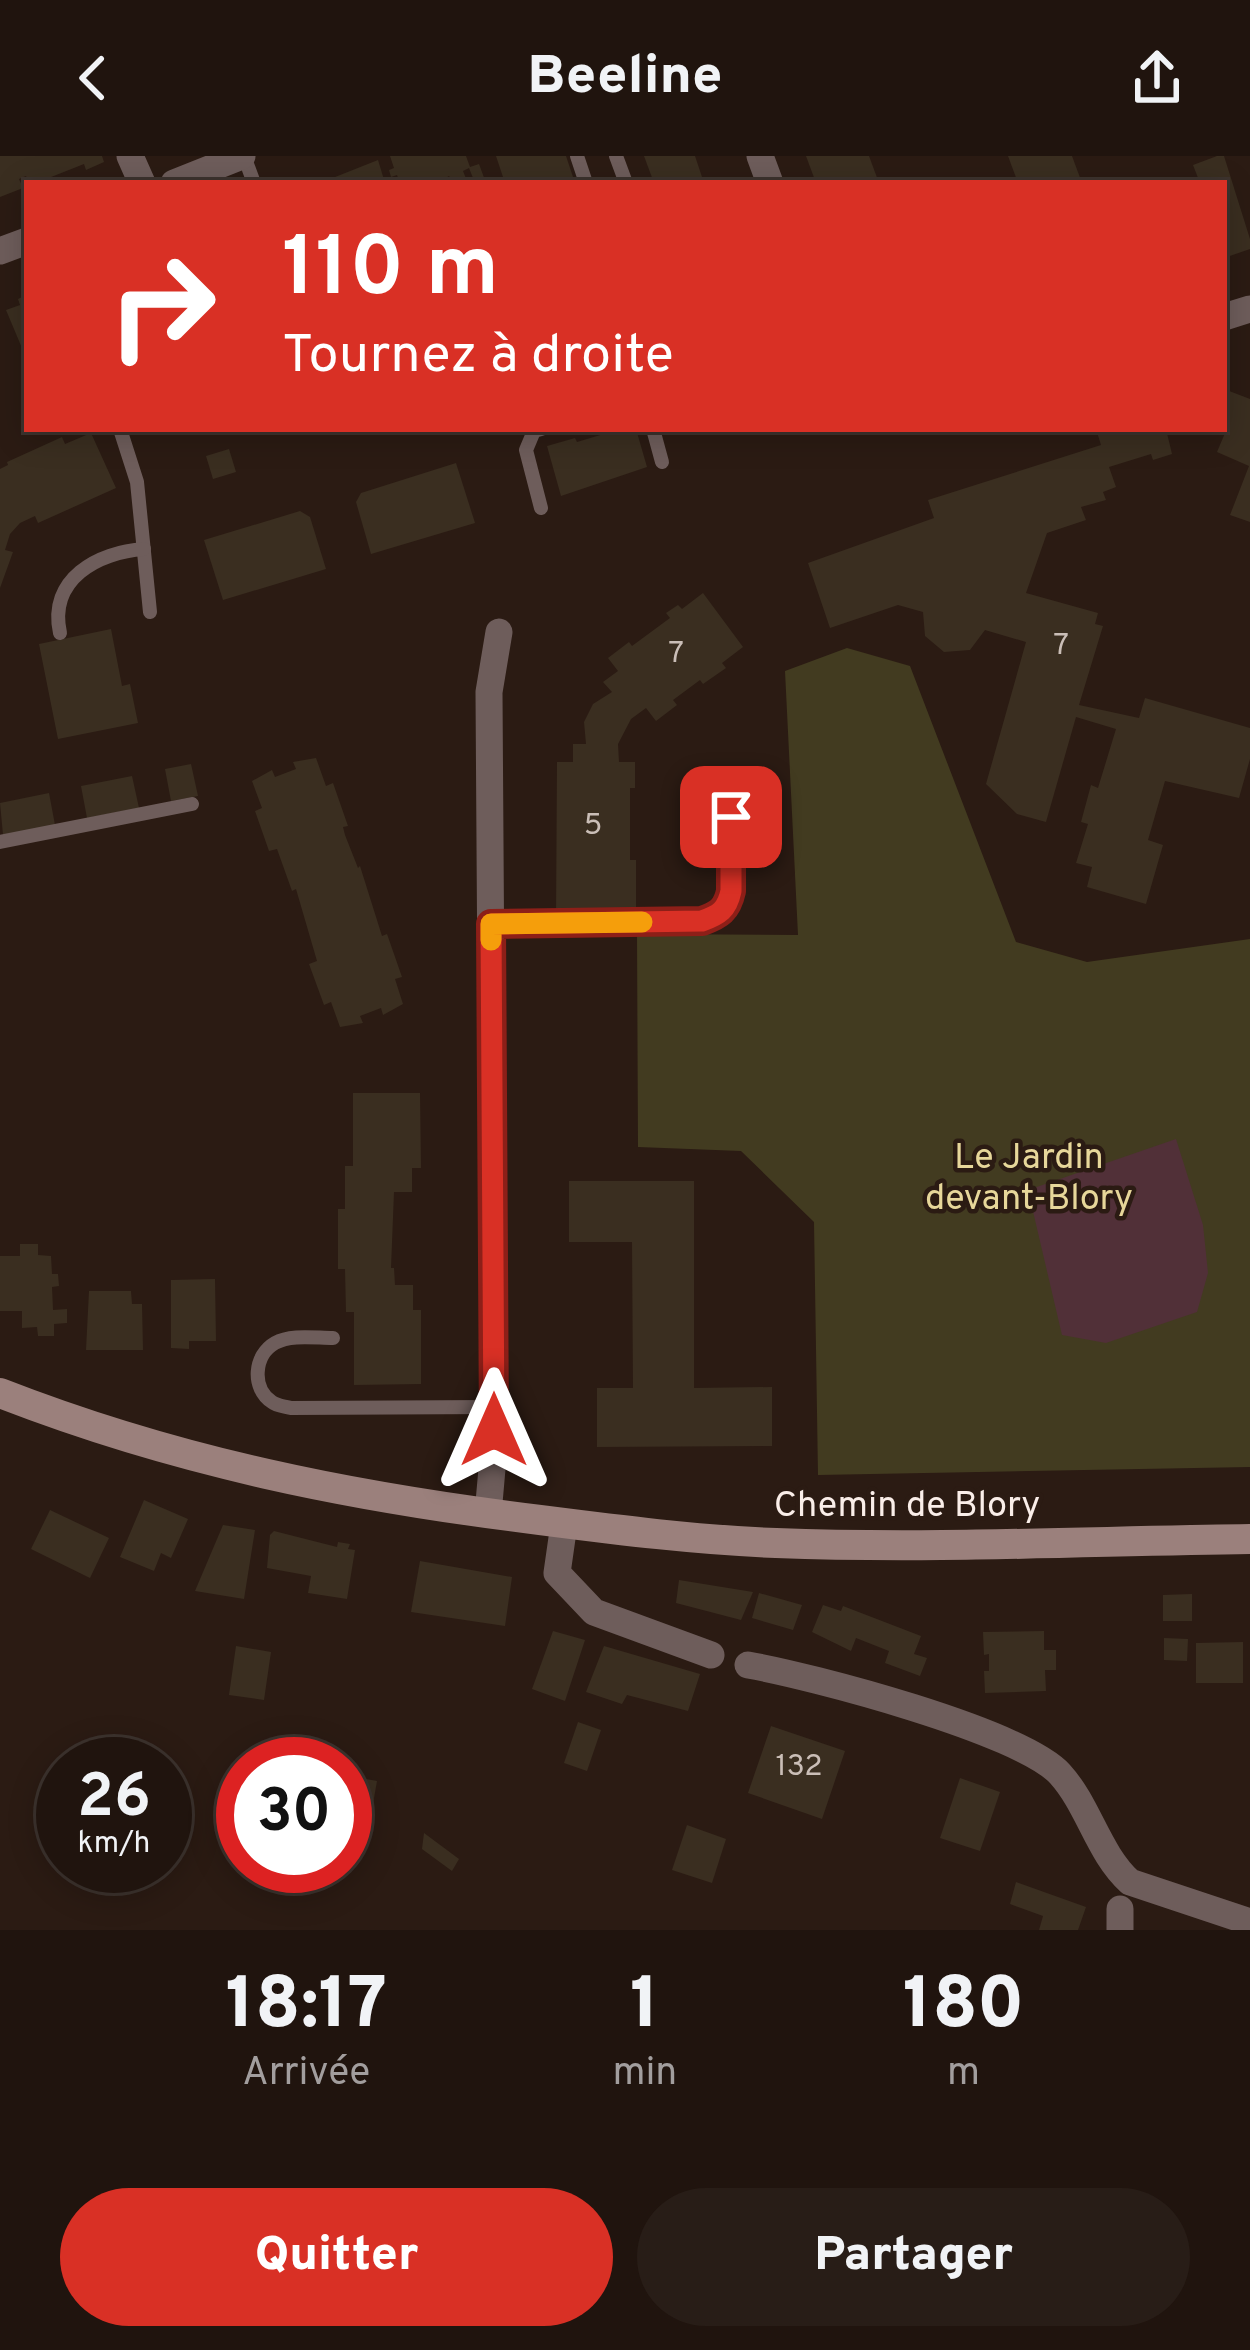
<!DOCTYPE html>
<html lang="fr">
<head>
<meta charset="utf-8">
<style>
	body { margin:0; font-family:Overpass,sans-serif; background:#281d17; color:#f1f3f6; height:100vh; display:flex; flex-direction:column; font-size:45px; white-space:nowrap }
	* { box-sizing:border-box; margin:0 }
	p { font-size:39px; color:#a29e9e }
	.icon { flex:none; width:66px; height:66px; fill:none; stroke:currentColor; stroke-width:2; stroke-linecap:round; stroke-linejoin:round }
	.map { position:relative; height:1774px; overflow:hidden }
	.details { display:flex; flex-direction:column; background:#20140e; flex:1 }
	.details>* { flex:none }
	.guide { position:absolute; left:24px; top:24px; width:1203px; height:252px; border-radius:0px; box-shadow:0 6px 30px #0003,0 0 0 3px #3d332e; background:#d93025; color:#fff; overflow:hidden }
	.speed { position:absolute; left:36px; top:1581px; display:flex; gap:24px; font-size:60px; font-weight:700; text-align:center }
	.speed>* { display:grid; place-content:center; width:156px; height:156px; border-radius:50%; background:#20140e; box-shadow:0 6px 30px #0003,0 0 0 3px #3d332e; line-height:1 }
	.speed small { font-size:30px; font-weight:400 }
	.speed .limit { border:18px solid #d22; background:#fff; color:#111 }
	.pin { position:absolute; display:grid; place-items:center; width:102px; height:102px; color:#fff; margin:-51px; border-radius:24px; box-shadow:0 6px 18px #0006 }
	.me { position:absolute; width:132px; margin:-66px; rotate:0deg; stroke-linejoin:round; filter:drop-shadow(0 0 9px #0008) }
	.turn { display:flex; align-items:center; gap:42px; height:252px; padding:0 60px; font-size:54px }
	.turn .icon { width:156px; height:156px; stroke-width:2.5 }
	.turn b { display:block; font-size:84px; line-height:102px }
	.eta { display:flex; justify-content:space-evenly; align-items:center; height:204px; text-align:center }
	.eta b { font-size:72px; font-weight:800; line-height:84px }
	.action { display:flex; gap:24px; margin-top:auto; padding:24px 60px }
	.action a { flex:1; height:138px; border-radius:72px; background:#d93025; color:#fff; font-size:48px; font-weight:800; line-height:138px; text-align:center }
	.action a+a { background:#281d17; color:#f1f3f6 }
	header { display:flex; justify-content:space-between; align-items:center; height:156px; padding:0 60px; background:#20140e; font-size:54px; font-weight:800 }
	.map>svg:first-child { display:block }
	.green { fill:#423b20 }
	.water { fill:#513038 }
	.building { fill:#3a2e20 }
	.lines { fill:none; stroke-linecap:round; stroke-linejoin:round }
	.lane { stroke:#6e5d5b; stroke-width:14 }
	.street { stroke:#6e5d5b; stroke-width:27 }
	.secondary { stroke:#9b807c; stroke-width:30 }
	.route-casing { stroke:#8d1f18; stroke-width:30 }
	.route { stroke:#d93025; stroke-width:21 }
	.slow { stroke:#f59e0b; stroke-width:21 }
	.labels { text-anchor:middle; stroke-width:9; stroke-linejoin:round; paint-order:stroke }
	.number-label { font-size:30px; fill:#cabeb7 }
	.park-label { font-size:36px; fill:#e7d79a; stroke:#2b1b13 }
	.street-label { font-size:36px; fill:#faeee9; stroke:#2b1b13 }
</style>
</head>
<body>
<header><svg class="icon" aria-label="back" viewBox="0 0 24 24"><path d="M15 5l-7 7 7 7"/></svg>Beeline<svg class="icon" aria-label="share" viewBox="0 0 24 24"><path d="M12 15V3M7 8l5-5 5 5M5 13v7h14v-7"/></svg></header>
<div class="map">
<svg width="1250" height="1774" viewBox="0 0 1250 1774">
	<rect width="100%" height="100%" fill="#2b1b13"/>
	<path class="green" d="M 847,492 L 910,510 L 1016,786 L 1087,806 L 1250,783 L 1250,1311 L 818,1319 L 814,1066 L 741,995 L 638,991 L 637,778 L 798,779 L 785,515 Z"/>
	<path class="water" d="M 1176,983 L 1203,1069 L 1208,1117 L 1197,1156 L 1106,1187 L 1062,1179 L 1028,1034 Z"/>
	<g class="building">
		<path d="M 0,0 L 102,0 L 104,6 L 86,14 L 84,8 L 36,27 L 29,27 L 26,20 L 19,23 L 23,32 L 0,41 Z"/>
		<path d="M 390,0 L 466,0 L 470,11 L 479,8 L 486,27 L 475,27 L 469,12 L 463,15 L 467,25 L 463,27 L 453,27 L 449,20 L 438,27 L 400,27 L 397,19 L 391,21 L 389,14 L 394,12 Z"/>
		<path d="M 496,0 L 566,0 L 575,27 L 505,27 Z"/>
		<path d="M 644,0 L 695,0 L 704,27 L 654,27 Z"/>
		<path d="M 806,0 L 869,0 L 879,27 L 816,27 Z"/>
		<path d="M 1008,0 L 1072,0 L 1082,27 L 1018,27 Z"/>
		<path d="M 1217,0 L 1224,0 L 1250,83 L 1250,93 L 1224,102 L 1224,27 L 1200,27 L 1193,9 Z"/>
		<path d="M 378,4 L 385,27 L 320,27 Z"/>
		<path d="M 24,140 L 27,145 L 27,204 L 6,154 L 20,149 L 18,143 Z"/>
		<path d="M 1224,233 L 1250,243 L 1250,366 L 1230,359 L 1249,310 L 1217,296 L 1225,277 L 1215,273 L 1224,273 Z"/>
		<path d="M 606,273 L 636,273 L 647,311 L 561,340 L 547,290 L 575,282 L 577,286 L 607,277 Z"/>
		<path d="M 1096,273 L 1166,273 L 1172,298 L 1153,304 L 1151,298 L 1109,311 L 1116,331 L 1103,336 L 1106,344 L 1081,351 L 1086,364 L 1047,377 L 1026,437 L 1098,457 L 1095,468 L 1103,470 L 1079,549 L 1139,562 L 1145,542 L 1250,572 L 1250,603 L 1239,642 L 1165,625 L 1148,684 L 1163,689 L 1146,748 L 1087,731 L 1092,711 L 1076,707 L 1088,668 L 1081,666 L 1091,629 L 1098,632 L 1116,573 L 1076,561 L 1046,666 L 1017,658 L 986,628 L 1026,486 L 985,474 L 970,494 L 944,496 L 925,480 L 923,456 L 898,449 L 830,472 L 808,407 L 934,362 L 928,344 L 1101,289 Z"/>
		<path d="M 91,277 L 116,332 L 38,367 L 35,360 L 20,367 L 10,378 L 5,394 L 13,396 L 0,432 L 0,313 L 8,309 L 7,306 L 62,281 L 65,288 Z"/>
		<path d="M 229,293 L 236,316 L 213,323 L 206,300 Z"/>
		<path d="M 456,307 L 475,367 L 371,398 L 356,346 L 361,337 Z"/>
		<path d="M 300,355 L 310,361 L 326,413 L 223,444 L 204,384 Z"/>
		<path d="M 703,437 L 743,491 L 722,507 L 726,512 L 703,528 L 700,524 L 673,544 L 677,549 L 656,565 L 646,552 L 631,563 L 618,588 L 619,606 L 635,606 L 635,632 L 630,632 L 630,704 L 636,704 L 636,763 L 556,763 L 557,606 L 573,606 L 573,588 L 586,588 L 584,566 L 593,548 L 612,536 L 603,526 L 618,515 L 608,502 L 629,486 L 632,490 L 670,462 L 666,457 L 678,449 L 682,453 Z"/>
		<path d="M 111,473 L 122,530 L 130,528 L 138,567 L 58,583 L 39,488 Z"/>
		<path d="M 316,602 L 326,630 L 333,627 L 348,670 L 343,671 L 345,679 L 358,712 L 360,710 L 382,780 L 387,778 L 402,821 L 395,823 L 403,848 L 383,859 L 381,852 L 360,860 L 363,867 L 340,871 L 331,846 L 324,849 L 309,808 L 317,805 L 296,733 L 292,735 L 277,693 L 269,695 L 255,655 L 262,652 L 252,625 L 272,614 L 275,621 L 296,613 L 293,606 Z"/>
		<path d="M 191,608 L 198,640 L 171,645 L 165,613 Z"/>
		<path d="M 132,620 L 139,652 L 87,662 L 81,630 Z"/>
		<path d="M 49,637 L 55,669 L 3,679 L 0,647 Z"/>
		<path d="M 353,937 L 420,937 L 421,1012 L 412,1012 L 412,1036 L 394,1036 L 391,1112 L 394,1112 L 395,1129 L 413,1129 L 413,1154 L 421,1154 L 421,1228 L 354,1229 L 354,1156 L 346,1156 L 345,1113 L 338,1113 L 338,1053 L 345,1053 L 345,1010 L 353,1010 Z"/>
		<path d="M 569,1025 L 694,1025 L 694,1232 L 772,1231 L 772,1290 L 597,1291 L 597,1232 L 633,1232 L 632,1086 L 569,1086 Z"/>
		<path d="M 20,1088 L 38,1088 L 38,1099 L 51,1100 L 52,1118 L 58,1118 L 59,1130 L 52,1131 L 53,1154 L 67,1153 L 67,1167 L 54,1168 L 54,1180 L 38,1180 L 37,1171 L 22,1172 L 22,1155 L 0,1155 L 0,1100 L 20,1100 Z"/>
		<path d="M 215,1123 L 216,1185 L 189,1185 L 189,1193 L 171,1192 L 171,1124 Z"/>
		<path d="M 89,1135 L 131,1135 L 132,1148 L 142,1148 L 143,1194 L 86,1194 Z"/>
		<path d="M 144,1344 L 188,1363 L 171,1402 L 161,1397 L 154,1415 L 120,1401 Z"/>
		<path d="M 50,1354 L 109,1382 L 90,1422 L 31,1393 Z"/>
		<path d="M 223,1369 L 255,1374 L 244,1443 L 195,1435 Z"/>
		<path d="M 274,1375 L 337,1391 L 338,1386 L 350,1388 L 348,1393 L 355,1394 L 347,1443 L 308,1437 L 311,1420 L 267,1412 L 270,1379 Z"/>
		<path d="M 420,1405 L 512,1421 L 505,1470 L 411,1456 Z"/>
		<path d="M 679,1424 L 753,1436 L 741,1464 L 676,1447 Z"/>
		<path d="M 759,1437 L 802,1449 L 793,1474 L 752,1462 Z"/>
		<path d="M 1192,1438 L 1192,1465 L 1163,1465 L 1163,1439 Z"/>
		<path d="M 823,1449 L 841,1455 L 843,1450 L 921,1480 L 914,1498 L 927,1502 L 920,1520 L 885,1507 L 889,1495 L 856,1482 L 851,1495 L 812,1476 Z"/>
		<path d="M 553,1475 L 585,1484 L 565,1545 L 532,1533 Z"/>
		<path d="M 1044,1475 L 1044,1494 L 1056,1494 L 1056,1514 L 1045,1514 L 1046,1535 L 985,1537 L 984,1515 L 989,1515 L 989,1498 L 984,1499 L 983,1476 Z"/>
		<path d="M 1164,1482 L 1188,1483 L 1187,1505 L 1164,1504 Z"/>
		<path d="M 1243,1486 L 1243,1527 L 1196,1527 L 1196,1487 Z"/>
		<path d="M 236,1490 L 271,1496 L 264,1544 L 229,1539 Z"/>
		<path d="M 604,1490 L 700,1518 L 688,1555 L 627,1539 L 622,1548 L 586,1536 Z"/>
		<path d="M 578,1566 L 601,1574 L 587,1615 L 564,1607 Z"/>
		<path d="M 771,1570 L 845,1595 L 822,1663 L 748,1637 Z"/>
		<path d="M 350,1620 L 377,1625 L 371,1659 L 346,1641 Z"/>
		<path d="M 960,1622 L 1000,1636 L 980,1695 L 940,1682 Z"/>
		<path d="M 687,1669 L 726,1683 L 712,1727 L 672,1714 Z"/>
		<path d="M 424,1677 L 459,1703 L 452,1715 L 422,1693 Z"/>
		<path d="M 1016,1726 L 1086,1751 L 1078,1774 L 1039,1774 L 1043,1760 L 1010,1748 Z"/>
	</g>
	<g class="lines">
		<g class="lane">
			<path d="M 244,0 L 254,27"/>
			<path d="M 577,0 L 586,27"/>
			<path d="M 616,0 L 626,27"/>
			<path d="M 120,273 L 137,326 L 150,456"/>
			<path d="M 653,273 L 662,306"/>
			<path d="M 541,352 L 526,294 L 534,275 L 541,273"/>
			<path d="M 60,477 C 48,423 98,396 144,393"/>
			<path d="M 0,686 L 192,648"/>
			<path d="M 491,768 L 702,765 C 719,759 727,753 731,735 L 731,624"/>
			<path d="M 333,1182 C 315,1182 291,1178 275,1187 C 254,1199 251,1232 272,1246 C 277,1250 284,1250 291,1252 L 493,1251"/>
		</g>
		<g class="street">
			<path d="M 130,0 L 142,27"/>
			<path d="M 760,0 L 770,27"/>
			<path d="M 174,27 L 242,0"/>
			<path d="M 0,95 L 27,85"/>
			<path d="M 1224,161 L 1250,153"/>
			<path d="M 488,1358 L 494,1290 L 489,536 L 499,476"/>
			<path d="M 564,1368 L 557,1417 L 594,1456 L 711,1499"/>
			<path d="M 748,1509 C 811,1520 1021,1575 1060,1618 C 1089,1650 1098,1697 1130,1726 L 1250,1766"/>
			<path d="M 1120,1753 L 1120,1774"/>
		</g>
		<path class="secondary" d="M 0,1237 C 177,1306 352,1341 540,1364 C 618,1374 697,1384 776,1387 C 933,1393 1092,1385 1250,1383"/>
	</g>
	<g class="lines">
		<g class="route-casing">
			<path id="route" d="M 494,1274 L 491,768 L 702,765 C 719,759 727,754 731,735 L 731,661"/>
		</g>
		<use href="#route" class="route"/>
		<path class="slow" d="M 491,784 L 491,768 L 642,766"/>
	</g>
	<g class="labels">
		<g class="number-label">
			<text x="1061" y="498">7</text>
			<text x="676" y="506">7</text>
			<text x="593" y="678">5</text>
			<text x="799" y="1619">132</text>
		</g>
		<g class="park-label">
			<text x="1029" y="1012">Le Jardin<tspan x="1029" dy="41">devant-Blory</tspan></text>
		</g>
		<g class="street-label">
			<text x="907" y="1360">Chemin de Blory</text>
		</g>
	</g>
</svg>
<div class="speed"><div>26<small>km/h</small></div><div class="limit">30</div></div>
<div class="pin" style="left:731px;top:661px;background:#d93025"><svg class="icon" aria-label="arrive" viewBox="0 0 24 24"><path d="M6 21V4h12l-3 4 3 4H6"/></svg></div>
<svg class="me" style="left:494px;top:1274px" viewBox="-20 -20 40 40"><path d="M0-17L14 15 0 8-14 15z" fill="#d93025" stroke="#fff" stroke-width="4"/></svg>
<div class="guide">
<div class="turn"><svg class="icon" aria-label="right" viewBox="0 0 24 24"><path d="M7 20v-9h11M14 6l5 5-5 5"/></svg><div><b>110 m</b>Tournez à droite</div></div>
</div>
</div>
<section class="details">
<div class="eta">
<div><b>18:17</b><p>Arrivée</p></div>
<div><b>1</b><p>min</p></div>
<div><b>180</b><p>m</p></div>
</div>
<div class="action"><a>Quitter</a><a>Partager</a></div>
</section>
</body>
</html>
